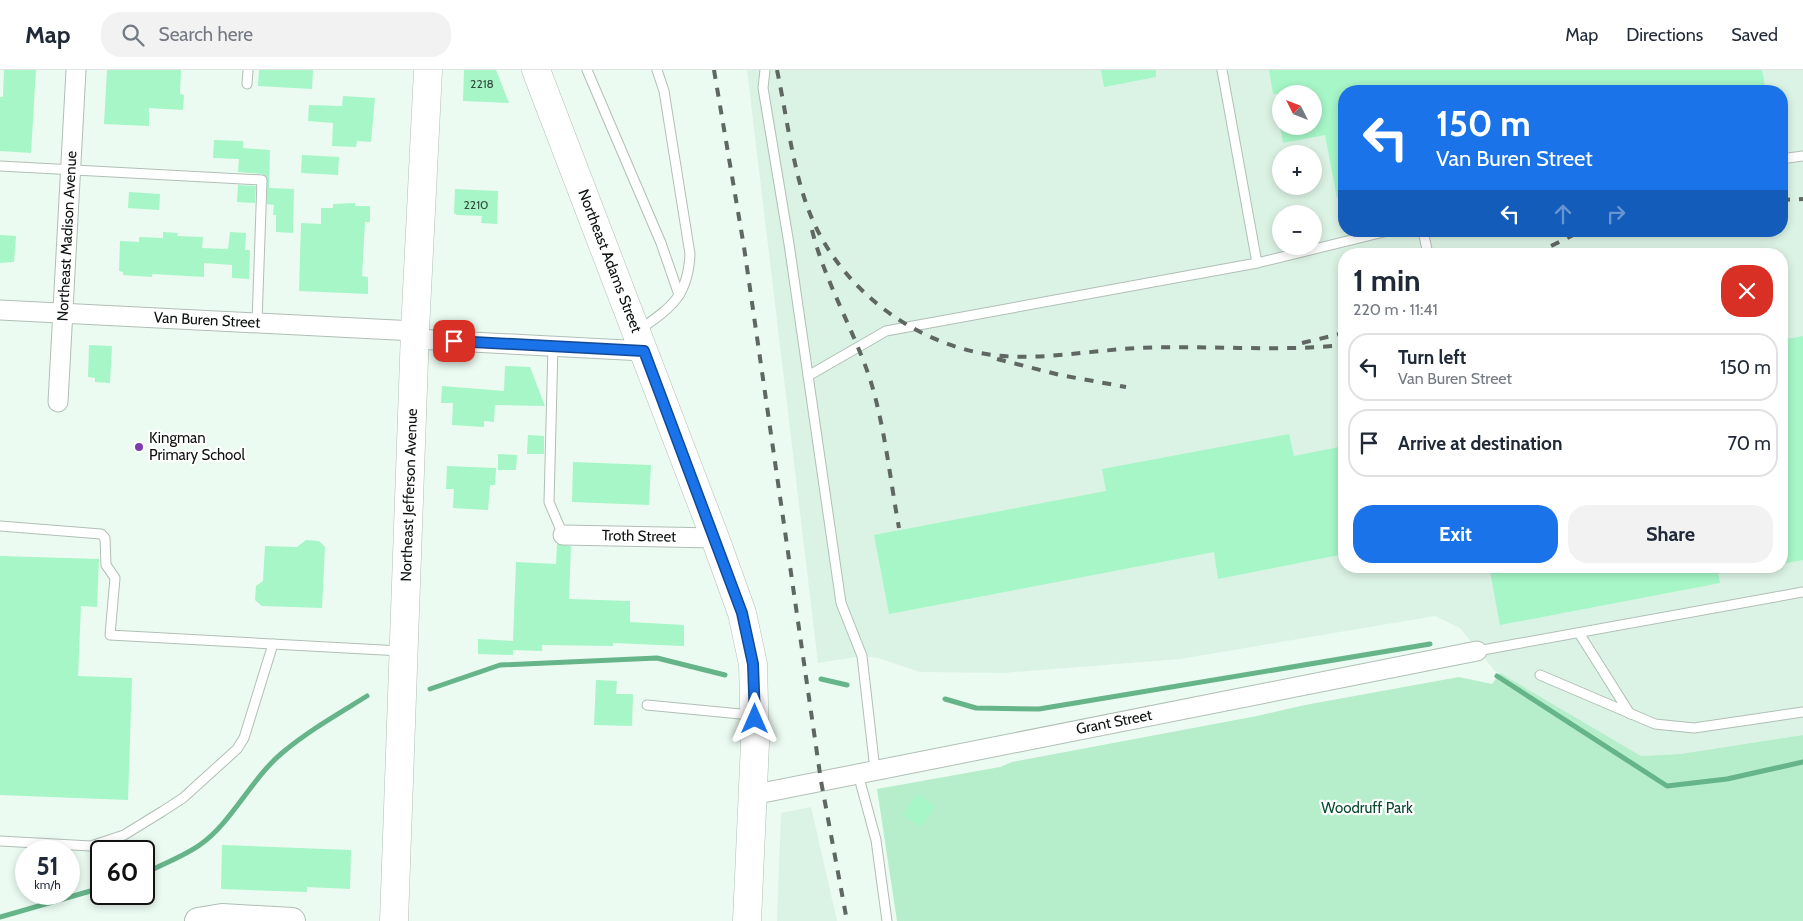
<!DOCTYPE html>
<html lang="en">
<head>
<meta charset="utf-8">
<style>
	body { margin:0; font-family:Cabin,sans-serif; background:#f2f2f3; color:#1f2937; height:100vh; display:flex; flex-direction:column; font-size:19px; white-space:nowrap }
	* { box-sizing:border-box; margin:0 }
	p { font-size:16px; color:#747a83 }
	.icon { flex:none; width:28px; height:28px; fill:none; stroke:currentColor; stroke-width:2; stroke-linecap:round; stroke-linejoin:round }
	.map { position:relative; flex:1; overflow:hidden }
	.drawer { position:absolute; left:1338px; top:178px; width:450px; height:325px; display:flex; flex-direction:column; background:#fff; border-radius:20px; box-shadow:0 2px 8px #0003 }
	.drawer>* { flex:none }
	.banner { position:absolute; left:1338px; top:15px; width:450px; height:152px; border-radius:20px; box-shadow:0 2px 8px #0003; background:#1a73e8; color:#fff; overflow:hidden }
	.needle { width:32px; rotate:312deg }
	.buttons { position:absolute; left:1272px; top:15px; display:grid; gap:10px }
	.buttons a { display:grid; place-items:center; width:50px; height:50px; border-radius:50%; background:#fff; box-shadow:0 2px 8px #0003; font-size:25px }
	.speed { position:absolute; left:15px; top:770px; display:flex; gap:10px; font-size:25px; font-weight:700; text-align:center }
	.speed>* { display:grid; place-content:center; width:65px; height:65px; border-radius:50%; background:#fff; box-shadow:0 2px 8px #0003; line-height:1 }
	.speed small { font-size:12px; font-weight:400 }
	.speed .limit { border:2px solid #111; border-radius:8px; background:#fff; color:#111 }
	.pin { position:absolute; display:grid; place-items:center; width:42px; height:42px; color:#fff; margin:-21px; border-radius:10px; box-shadow:0 2px 8px #0006 }
	.me { position:absolute; width:55px; margin:-28px; rotate:0deg; stroke-linejoin:round; filter:drop-shadow(0 0 4px #0008) }
	.turn { display:flex; align-items:center; gap:18px; height:105px; padding:0 15px; font-size:22px }
	.turn .icon { width:65px; height:65px; stroke-width:2.5 }
	.turn b { display:block; font-size:35px; line-height:42px }
	.lanes { display:flex; align-items:center; height:48px; padding:0 15px; background:#0003; justify-content:center; gap:25px; direction:ltr }
	.lanes .off { opacity:.35 }
	.round { display:grid; place-items:center; flex:none; width:52px; height:52px; border-radius:20px; background:#f2f2f3 }
	.summary { display:flex; align-items:center; justify-content:space-between; height:85px; padding:0 15px }
	h1 { font-size:30px; font-weight:800; line-height:38px }
	.button { display:flex; gap:10px; margin-top:auto; padding:10px 15px }
	.button a { flex:1; height:58px; border-radius:20px; background:#1a73e8; color:#fff; font-size:20px; font-weight:800; line-height:58px; text-align:center }
	.button a+a { background:#f2f2f3; color:#1f2937 }
	ul { padding:0; list-style:none }
	li { display:flex; align-items:center; gap:15px; height:68px; margin:0 10px 8px; padding:0 5px; border:2px solid #e0e1e3; border-radius:20px }
	li div { flex:1 }
	li b { display:block; font-size:19px }
	li em { font-style:normal }
	header { display:flex; align-items:center; gap:30px; box-sizing:border-box; height:70px; padding:0 25px; background:#fff; border-bottom:1px solid #e0e1e3 }
	header strong { font-size:24px }
	nav { display:flex; gap:28px; margin-inline-start:auto; font-size:18px }
	.search { width:350px; height:45px; background:#f2f2f3; display:flex; align-items:center; gap:12px; box-sizing:border-box; padding:0 18px; border-radius:20px; color:#747a83; font-size:19px }
	.map>svg:first-child { display:block }
	.built { fill:#dbf3e4; fill-rule:evenodd }
	.green { fill:#b6edcb }
	.lines { fill:none; stroke-linecap:round; stroke-linejoin:round }
	.stream { stroke:#66b489; stroke-width:5 }
	.building { fill:#a6f6c7 }
	.lane-casing { stroke:#b0bfb6; stroke-width:11 }
	.street-casing { stroke:#b0bfb6; stroke-width:21 }
	.secondary-casing { stroke:#b0bfb6; stroke-width:28 }
	.primary-casing { stroke:#b0bfb6; stroke-width:29 }
	.lane { stroke:#fff; stroke-width:9 }
	.street { stroke:#fff; stroke-width:19 }
	.secondary { stroke:#fff; stroke-width:26 }
	.primary { stroke:#fff; stroke-width:28 }
	.rail { stroke:#5e6762; stroke-width:4; stroke-dasharray:9 9; stroke-linecap:butt }
	.route-casing { stroke:#114b97; stroke-width:12 }
	.route { stroke:#1a73e8; stroke-width:9 }
	.poi-dot { fill:#7e3baf; stroke:#fff; stroke-width:2 }
	.labels { text-anchor:middle; stroke-width:4.5; stroke-linejoin:round; paint-order:stroke }
	.number-label { font-size:12px; fill:#334b3d }
	.street-label { font-size:15px; fill:#0d120f; stroke:#fff }
	.poi-label { font-size:15px; fill:#0d120f; stroke:#fff; text-anchor:start }
	.park-label { font-size:15px; fill:#08492c; stroke:#fff }
</style>
</head>
<body>
<header>
<strong>Map</strong>
<div class="search"><svg class="icon" aria-label="search" viewBox="0 0 24 24"><circle cx="10" cy="10" r="6"/><path d="M15 15l6 6"/></svg>Search here</div>
<nav><a>Map</a><a>Directions</a><a>Saved</a></nav>
</header>
<div class="map">
<svg width="1803" height="851" viewBox="0 0 1803 851">
	<rect width="100%" height="100%" fill="#ebfbf1"/>
	<g class="built">
		<path d="M 747,0 L 1803,0 L 1803,665 L 1680,684 L 1641,686 L 1494,600 L 1460,558 L 1435,546 L 1180,589 L 1003,603 L 920,602 L 878,588 L 862,586 L 818,593 ZM 1344,21 L 1781,21 L 1781,161 L 1344,161 ZM 1281,24 L 1314,24 L 1314,56 L 1281,56 ZM 1281,84 L 1314,84 L 1314,116 L 1281,116 ZM 1281,144 L 1314,144 L 1314,176 L 1281,176 ZM 1344,184 L 1781,184 L 1781,496 L 1344,496 Z"/>
		<path d="M 811,737 L 837,851 L 777,851 L 781,743 Z"/>
	</g>
	<path class="green" d="M 1500,603 L 1641,686 L 1680,684 L 1803,665 L 1803,851 L 897,851 L 877,719 L 1000,697 L 1012,692 L 1257,646 L 1305,635 L 1459,607 L 1492,614 Z"/>
	<g class="lines">
		<g class="stream">
			<path d="M 1497,606 L 1667,716 L 1727,709 L 1803,692"/>
			<path d="M 821,609 L 847,615"/>
			<path d="M 430,619 L 500,595 L 657,588 L 725,605"/>
			<path d="M 945,629 L 976,638 L 1039,639 L 1430,574"/>
			<path d="M 144,804 C 162,794 185,786 201,774 C 231,753 252,708 282,683 C 308,661 338,644 367,626"/>
			<path d="M 0,847 L 101,818"/>
		</g>
	</g>
	<g class="building">
		<path d="M 4,0 L 36,0 L 31,83 L 0,81 L 0,27 L 3,27 Z"/>
		<path d="M 107,0 L 181,0 L 180,24 L 184,25 L 183,40 L 149,38 L 149,56 L 104,54 Z"/>
		<path d="M 259,0 L 313,0 L 312,19 L 258,16 Z"/>
		<path d="M 464,0 L 496,0 L 509,33 L 463,31 Z"/>
		<path d="M 1101,0 L 1156,0 L 1156,7 L 1104,17 Z"/>
		<path d="M 1269,0 L 1762,0 L 1766,21 L 1344,21 L 1344,128 L 1337,128 L 1325,65 L 1283,73 L 1280,56 L 1314,56 L 1314,24 L 1273,24 Z"/>
		<path d="M 343,26 L 375,28 L 371,72 L 357,71 L 356,77 L 332,76 L 333,53 L 308,51 L 309,35 L 342,36 Z"/>
		<path d="M 214,70 L 243,71 L 243,78 L 270,80 L 269,118 L 294,119 L 293,163 L 276,162 L 276,145 L 273,145 L 274,135 L 267,134 L 267,107 L 262,104 L 238,102 L 239,89 L 213,88 Z"/>
		<path d="M 302,85 L 339,87 L 338,105 L 301,103 Z"/>
		<path d="M 238,115 L 256,116 L 255,133 L 237,132 Z"/>
		<path d="M 455,119 L 498,121 L 497,154 L 481,153 L 482,146 L 457,145 L 454,143 Z"/>
		<path d="M 129,122 L 160,124 L 159,140 L 128,138 Z"/>
		<path d="M 355,133 L 355,136 L 370,136 L 370,152 L 365,152 L 362,206 L 368,207 L 368,224 L 299,221 L 301,153 L 321,154 L 321,138 L 333,138 L 333,134 Z"/>
		<path d="M 163,162 L 178,163 L 177,166 L 203,167 L 202,178 L 228,179 L 230,162 L 246,163 L 245,180 L 250,180 L 249,209 L 232,208 L 232,195 L 204,193 L 204,207 L 152,204 L 152,207 L 123,205 L 123,202 L 119,201 L 120,171 L 139,172 L 139,167 L 163,168 Z"/>
		<path d="M 0,165 L 16,166 L 14,192 L 0,193 Z"/>
		<path d="M 1803,266 L 1803,490 L 1781,494 L 1781,270 Z"/>
		<path d="M 89,275 L 112,276 L 110,313 L 95,312 L 95,308 L 88,307 Z"/>
		<path d="M 505,296 L 530,297 L 545,336 L 495,335 L 494,352 L 484,351 L 484,357 L 452,355 L 453,333 L 441,333 L 442,316 L 504,321 Z"/>
		<path d="M 1289,364 L 1294,386 L 1344,376 L 1344,484 L 1218,509 L 1214,482 L 889,544 L 874,465 L 1106,421 L 1102,399 Z"/>
		<path d="M 528,365 L 544,366 L 544,384 L 527,384 Z"/>
		<path d="M 498,384 L 517,385 L 516,400 L 498,400 Z"/>
		<path d="M 573,392 L 651,395 L 649,435 L 572,432 Z"/>
		<path d="M 447,396 L 496,398 L 495,415 L 490,415 L 488,440 L 453,438 L 454,419 L 446,419 Z"/>
		<path d="M 306,470 L 319,471 L 325,477 L 322,538 L 262,536 L 255,530 L 256,516 L 263,511 L 265,476 L 297,477 Z"/>
		<path d="M 557,474 L 571,476 L 569,529 L 630,531 L 630,552 L 684,555 L 684,576 L 613,573 L 613,576 L 542,575 L 542,581 L 513,580 L 513,585 L 478,584 L 478,569 L 513,571 L 516,492 L 556,494 Z"/>
		<path d="M 0,486 L 99,489 L 97,537 L 81,536 L 78,606 L 132,608 L 128,730 L 0,725 Z"/>
		<path d="M 1489,496 L 1717,496 L 1720,513 L 1500,555 Z"/>
		<path d="M 596,610 L 617,611 L 616,624 L 633,624 L 632,656 L 594,655 Z"/>
		<path d="M 917,724 L 935,736 L 921,757 L 903,745 Z"/>
		<path d="M 222,775 L 351,780 L 350,819 L 307,817 L 307,822 L 221,819 Z"/>
	</g>
	<g class="lines">
		<g class="lane-casing">
			<g id="lane">
				<path d="M 587,0 L 661,173 L 679,225"/>
				<path d="M 765,0 L 763,18 L 789,174 L 841,533 L 862,586 L 875,700"/>
				<path d="M 247,14 L 248,0"/>
				<path d="M 1781,89 L 1803,86"/>
				<path d="M 0,96 L 262,110 L 257,252"/>
				<path d="M 1423,161 L 1428,184"/>
				<path d="M 1257,193 L 1388,161"/>
				<path d="M 639,260 C 672,237 688,226 690,184 L 664,21 L 657,0"/>
				<path d="M 553,276 L 549,432 L 563,465"/>
				<path d="M 808,306 L 886,261 L 1257,193 L 1222,0"/>
				<path d="M 0,456 L 101,464 L 105,468 L 106,495 L 115,508 L 110,565 L 401,581"/>
				<path d="M 1579,563 L 1630,644"/>
				<path d="M 1477,581 L 1803,522"/>
				<path d="M 1540,605 L 1655,654 L 1694,658 L 1803,642"/>
				<path d="M 647,635 L 751,645"/>
				<path d="M 858,704 L 876,770 L 887,851"/>
				<path d="M 0,771 L 91,776 L 124,765 L 163,741 L 183,728 L 237,679 L 244,668 L 273,574"/>
			</g>
		</g>
		<g class="street-casing">
			<g id="street">
				<path d="M 0,240 L 415,261"/>
				<path d="M 415,269 L 644,281"/>
				<path d="M 58,332 L 76,0"/>
				<path d="M 563,465 L 715,468"/>
				<path d="M 752,725 L 1477,581"/>
			</g>
		</g>
		<g class="secondary-casing">
			<path id="secondary" d="M 198,851 L 222,847 L 292,851"/>
		</g>
		<g class="primary-casing">
			<g id="primary">
				<path d="M 536,0 L 715,468 L 742,543 L 753,594 L 755,673 L 747,851"/>
				<path d="M 394,851 L 415,261 L 428,0"/>
			</g>
		</g>
		<use href="#lane" class="lane"/>
		<use href="#street" class="street"/>
		<use href="#secondary" class="secondary"/>
		<use href="#primary" class="primary"/>
		<g class="rail">
			<path d="M 714,0 L 744,177 L 821,711 L 847,851"/>
			<path d="M 777,0 C 786,42 792,93 806,133 C 833,213 910,274 993,285 C 1041,291 1091,280 1140,278 C 1208,275 1276,282 1344,275"/>
			<path d="M 1781,130 L 1803,129"/>
			<path d="M 812,160 C 825,212 853,258 870,309 C 885,357 890,409 899,458"/>
			<path d="M 1535,184 L 1581,161"/>
			<path d="M 1302,273 L 1344,263"/>
			<path d="M 997,289 L 1060,305 L 1126,317"/>
		</g>
	</g>
	<g class="lines">
		<g class="route-casing">
			<path id="route" d="M 454,271 L 644,281 L 742,543 L 753,594 L 755,649"/>
		</g>
		<use href="#route" class="route"/>
	</g>
	<circle class="poi-dot" cx="139" cy="377" r="5"/>
	<g class="labels">
		<g class="number-label">
			<text x="482" y="18">2218</text>
			<text x="476" y="139">2210</text>
		</g>
		<g class="street-label">
			<text transform="translate(67 166) rotate(-87)" y="5">Northeast Madison Avenue</text>
			<text transform="translate(610 191) rotate(69)" y="5">Northeast Adams Street</text>
			<text transform="translate(207 250) rotate(3)" y="5">Van Buren Street</text>
			<text transform="translate(409 425) rotate(-88)" y="5">Northeast Jefferson Avenue</text>
			<text transform="translate(639 466) rotate(1)" y="5">Troth Street</text>
			<text transform="translate(1114 652) rotate(-11)" y="5">Grant Street</text>
		</g>
		<g class="poi-label">
			<text x="149" y="373">Kingman<tspan x="149" dy="17">Primary School</tspan></text>
		</g>
		<g class="park-label">
			<text x="1367" y="743">Woodruff Park</text>
		</g>
	</g>
</svg>
<div class="buttons">
<a><svg class="needle" viewBox="-14 -14 28 28"><path d="M0-13l5 13h-10z" fill="#e53935"/><path d="M0 13l5-13h-10z" fill="#747a83"/></svg></a>
<a>+</a>
<a>−</a>
</div>
<div class="speed"><div>51<small>km/h</small></div><div class="limit">60</div></div>
<div class="pin" style="left:454px;top:271px;background:#d93025"><svg class="icon" aria-label="arrive" viewBox="0 0 24 24"><path d="M6 21V4h12l-3 4 3 4H6"/></svg></div>
<svg class="me" style="left:755px;top:649px" viewBox="-20 -20 40 40"><path d="M0-17L14 15 0 8-14 15z" fill="#1a73e8" stroke="#fff" stroke-width="4"/></svg>
<div class="banner">
<div class="turn"><svg class="icon" aria-label="left" viewBox="0 0 24 24"><path d="M17 20v-9H6M10 6l-5 5 5 5"/></svg><div><b>150 m</b>Van Buren Street</div></div>
<div class="lanes"><svg class="icon" aria-label="left" viewBox="0 0 24 24"><path d="M17 20v-9H6M10 6l-5 5 5 5"/></svg><svg class="icon off" aria-label="ahead" viewBox="0 0 24 24"><path d="M12 20V5M6 11l6-6 6 6"/></svg><svg class="icon off" aria-label="right" viewBox="0 0 24 24"><path d="M7 20v-9h11M14 6l5 5-5 5"/></svg></div>
</div>
<section class="drawer">
<div class="summary"><div><h1>1 min</h1><p>220 m · 11:41</p></div><a class="round" style="background:#d93025;color:#fff"><svg class="icon" aria-label="close" viewBox="0 0 24 24"><path d="M6 6l12 12M18 6L6 18"/></svg></a></div>
<ul>
<li><svg class="icon" aria-label="left" viewBox="0 0 24 24"><path d="M17 20v-9H6M10 6l-5 5 5 5"/></svg><div><b>Turn left</b><p>Van Buren Street</p></div><em>150 m</em></li>
<li><svg class="icon" aria-label="arrive" viewBox="0 0 24 24"><path d="M6 21V4h12l-3 4 3 4H6"/></svg><div><b>Arrive at destination</b></div><em>70 m</em></li>
</ul>
<div class="button"><a>Exit</a><a>Share</a></div>
</section>
</div>
</body>
</html>
